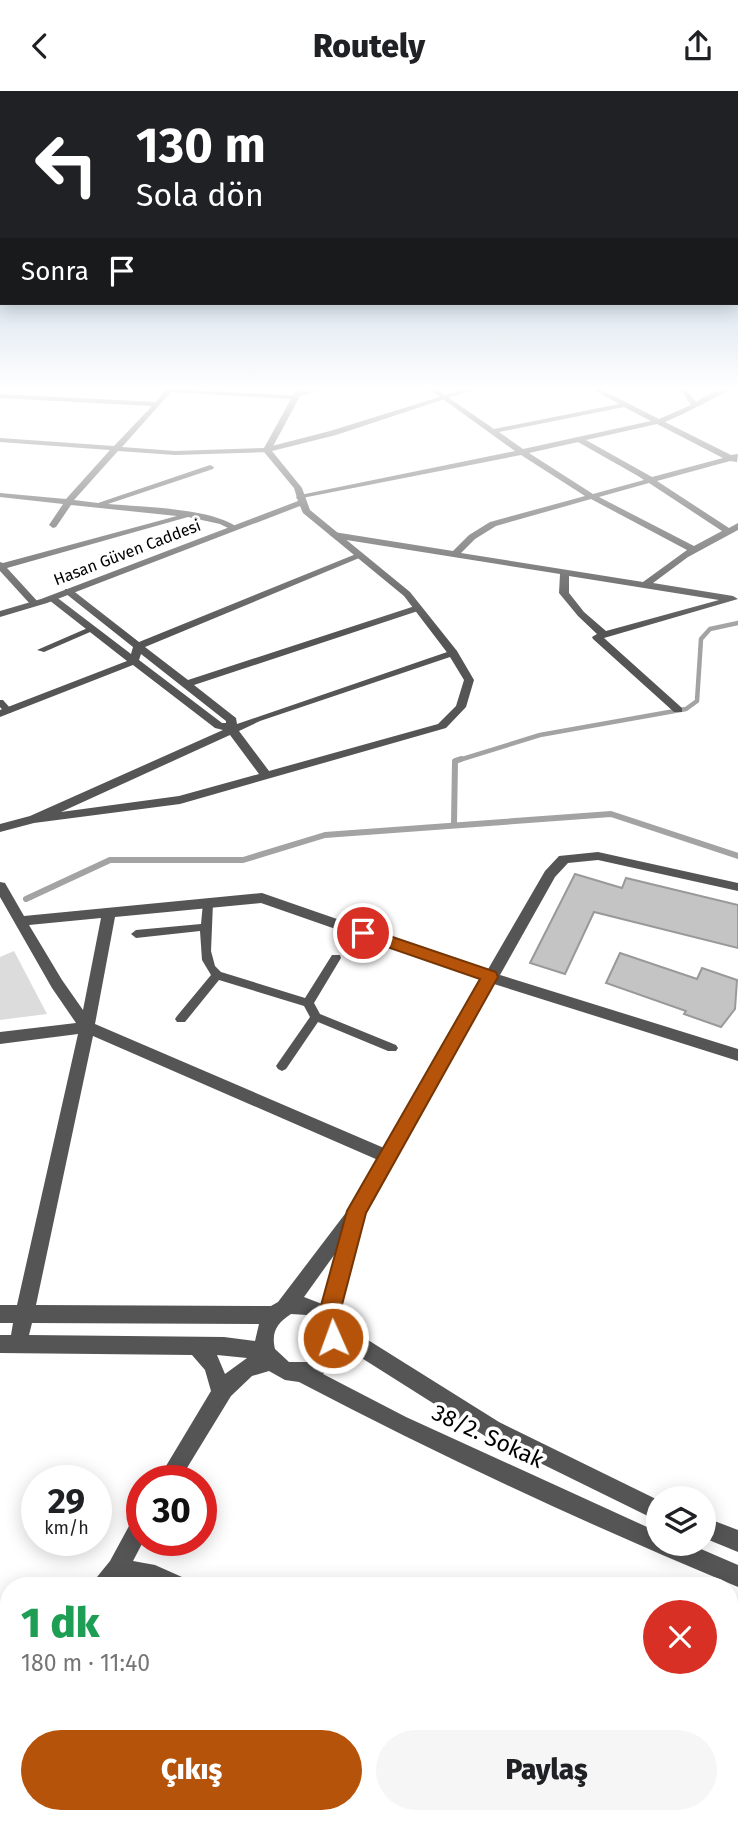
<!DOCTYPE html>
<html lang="tr">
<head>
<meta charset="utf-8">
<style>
	body { margin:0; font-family:"Fira Sans",sans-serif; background:#f6f6f6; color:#202124; height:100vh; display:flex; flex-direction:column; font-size:26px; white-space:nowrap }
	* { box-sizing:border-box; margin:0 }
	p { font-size:23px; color:#757577 }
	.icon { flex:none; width:38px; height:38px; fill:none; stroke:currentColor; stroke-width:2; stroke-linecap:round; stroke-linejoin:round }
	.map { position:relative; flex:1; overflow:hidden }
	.sheet { position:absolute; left:0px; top:1486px; width:738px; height:247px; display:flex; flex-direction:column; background:#fff; border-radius:28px 28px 0 0; box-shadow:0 4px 18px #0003 }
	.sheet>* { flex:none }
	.banner { position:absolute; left:0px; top:0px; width:738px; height:214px; box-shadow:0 4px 18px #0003; background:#202124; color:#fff; overflow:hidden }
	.tools { position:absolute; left:646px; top:1395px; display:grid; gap:14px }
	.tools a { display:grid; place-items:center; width:70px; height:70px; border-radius:50%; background:#fff; box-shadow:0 4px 18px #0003; font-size:35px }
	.speed { position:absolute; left:21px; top:1374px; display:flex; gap:14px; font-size:35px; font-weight:700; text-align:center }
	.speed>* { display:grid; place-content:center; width:91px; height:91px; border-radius:50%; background:#fff; box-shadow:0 4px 18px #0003; line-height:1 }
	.speed small { font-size:18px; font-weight:400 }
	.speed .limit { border:10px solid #d22; background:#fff; color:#111 }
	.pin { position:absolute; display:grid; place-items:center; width:60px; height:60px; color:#fff; margin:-30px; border:4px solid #fff; border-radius:50%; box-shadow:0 2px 7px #0007 }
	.me { position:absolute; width:77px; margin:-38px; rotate:358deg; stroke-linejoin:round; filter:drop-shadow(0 0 5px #0008) }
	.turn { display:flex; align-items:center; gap:24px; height:147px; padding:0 21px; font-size:32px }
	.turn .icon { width:91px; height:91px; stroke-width:2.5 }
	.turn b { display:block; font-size:49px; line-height:60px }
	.then { display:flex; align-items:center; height:66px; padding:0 21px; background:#0003; gap:14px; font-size:26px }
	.round { display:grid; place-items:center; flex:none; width:74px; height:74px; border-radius:37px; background:#f6f6f6 }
	.summary { display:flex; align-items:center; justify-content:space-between; height:119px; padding:0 21px }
	h1 { font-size:42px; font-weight:800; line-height:52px; color:#1e9e55 }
	.cta { display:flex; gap:14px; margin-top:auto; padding:14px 21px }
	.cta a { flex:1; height:80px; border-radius:42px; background:#b45309; color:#fff; font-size:28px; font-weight:800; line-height:80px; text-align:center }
	.cta a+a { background:#f6f6f6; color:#202124 }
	header { display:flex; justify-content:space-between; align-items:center; height:91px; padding:0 21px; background:#fff; font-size:32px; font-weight:800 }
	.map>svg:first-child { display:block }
	.green { fill:#dcdcdc }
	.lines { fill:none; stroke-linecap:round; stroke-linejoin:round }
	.stream-far1 { stroke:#a3a3a3; stroke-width:4.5 }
	.stream { stroke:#a3a3a3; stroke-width:6 }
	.building { fill:#c4c4c4; stroke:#999; stroke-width:2 }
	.service { fill:#555; fill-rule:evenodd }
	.minor { fill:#555; fill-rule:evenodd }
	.tertiary { fill:#555; fill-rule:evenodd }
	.route { fill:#b45309; stroke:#753606; stroke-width:2 }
	.labels { text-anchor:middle; stroke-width:7; stroke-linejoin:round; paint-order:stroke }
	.far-street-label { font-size:16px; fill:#000; stroke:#fff }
	.near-street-label { font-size:23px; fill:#000; stroke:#fff }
</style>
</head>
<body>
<header><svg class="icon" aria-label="back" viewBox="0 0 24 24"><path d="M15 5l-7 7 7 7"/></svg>Routely<svg class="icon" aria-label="share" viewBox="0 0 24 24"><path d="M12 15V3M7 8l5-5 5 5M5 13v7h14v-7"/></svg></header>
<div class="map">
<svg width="738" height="1732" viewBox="0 0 738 1732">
	<rect width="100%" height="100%" fill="#fff"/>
	<path class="green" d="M 14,860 L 47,923 L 0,929 L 0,866 Z"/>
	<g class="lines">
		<path class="stream-far1" d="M 456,670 L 540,644 L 686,618 L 697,610 L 701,548 L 710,538 L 738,532"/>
		<g class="stream">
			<path d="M 454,733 L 455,670 L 461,668"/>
			<path d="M 26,808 L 110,769 L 243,769 L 325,744 L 611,723 L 738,765"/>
		</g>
	</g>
	<g class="building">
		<path d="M 575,783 L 622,797 L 626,787 L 738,814 L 738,857 L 594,821 L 565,883 L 530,872 Z"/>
		<path d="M 620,862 L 697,888 L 702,877 L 737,889 L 735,918 L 721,936 L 684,923 L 686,920 L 606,892 Z"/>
	</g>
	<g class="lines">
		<g class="service">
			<path d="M 90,536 L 97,538 L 44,561 L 37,559 Z"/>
			<path d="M 0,609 L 3,609 L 11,618 L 11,622 L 5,622 L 0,616 Z"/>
			<path d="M 208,809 L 213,812 L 211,860 L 215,875 L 221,881 L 305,907 L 332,864 L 340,864 L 341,867 L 314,912 L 320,923 L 396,954 L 398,957 L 396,960 L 388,960 L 318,931 L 286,978 L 282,980 L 278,978 L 276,975 L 278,972 L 310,926 L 304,915 L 219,889 L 185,931 L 177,931 L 175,928 L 177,925 L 211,884 L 202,869 L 200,840 L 136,847 L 131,843 L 136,839 L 201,833 L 203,812 Z"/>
		</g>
		<g class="minor">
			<path d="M 166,298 L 293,304 L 297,298 L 303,298 L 302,301 L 326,298 L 300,305 L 270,361 L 175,364 L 118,360 L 74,409 L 98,412 L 210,374 L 214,376 L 213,378 L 108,413 C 141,416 214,417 238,437 L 234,440 L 220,433 L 188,426 L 7,477 L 39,512 L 31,514 L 0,480 L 0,471 L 3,472 L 177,425 L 71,414 L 56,436 L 53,437 L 49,434 L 63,413 L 0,406 L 0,402 L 66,408 L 110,359 L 0,351 L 0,347 L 114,355 L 152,315 L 0,307 L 0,303 L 156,311 ZM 171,301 L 291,308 L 264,357 L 175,360 L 122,356 Z"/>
			<path d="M 429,298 L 436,298 L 494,338 L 619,313 L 592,298 L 600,298 L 659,328 L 691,314 L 680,298 L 686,298 L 696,311 L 714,300 L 731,298 C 710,309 688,321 665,331 L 731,364 L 738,363 L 737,371 L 730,370 L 657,390 L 729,437 L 738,432 L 738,439 L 688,466 L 653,492 L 733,505 L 738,508 L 604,547 L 682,617 L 682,621 L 674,621 L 593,548 L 592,546 L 597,543 L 578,525 L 559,502 L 560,483 L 334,447 L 330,444 L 334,441 L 453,460 L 469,444 L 490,431 L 585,405 L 521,364 L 297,408 L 296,406 L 300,404 L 515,360 ZM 624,316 L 651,330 L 523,358 L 499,341 ZM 657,333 L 723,367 L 652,386 L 586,349 ZM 578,351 L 638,385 L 644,389 L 593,403 L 529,362 ZM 649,392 L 722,440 L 694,455 L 599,406 ZM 591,408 L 687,459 L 643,491 L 461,462 L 475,448 L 496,435 ZM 569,485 L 719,509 L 606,540 L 584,521 L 569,502 Z"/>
			<path d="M 356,463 L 364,465 L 145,556 L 188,589 L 415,515 L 421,515 L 421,519 L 194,594 L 236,627 L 237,633 L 453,559 L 457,560 L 474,589 L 466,616 L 446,637 L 180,713 L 34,732 L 0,741 L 0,733 L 30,725 L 223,639 L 215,637 L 133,574 L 0,626 L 0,619 L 127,570 L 49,509 L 49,505 L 55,505 L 131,563 L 133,556 L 65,502 L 65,498 L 71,498 L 139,551 ZM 141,563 L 226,630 L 226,632 L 222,632 L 139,569 ZM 450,566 L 464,589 L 456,615 L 438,633 L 269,680 L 239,640 L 260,630 ZM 230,644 L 259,683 L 179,705 L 61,721 Z"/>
			<path d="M 598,761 L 738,792 L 738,800 L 598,769 L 568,772 L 555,786 L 500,884 L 738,958 L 738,970 L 494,893 L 363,1126 L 336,1229 L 499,1331 L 658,1409 L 658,1430 L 485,1345 L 341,1254 L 333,1273 L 323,1283 L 406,1326 L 658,1441 L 658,1452 L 687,1452 L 738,1474 L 738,1496 C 589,1434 442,1366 299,1291 L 285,1289 L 269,1280 L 252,1285 L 231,1305 L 179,1390 L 157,1390 L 211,1300 L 205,1279 L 192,1264 L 0,1262 L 0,1244 L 11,1244 L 13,1232 L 0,1232 L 0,1214 L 17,1214 L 78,943 L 0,953 L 0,941 L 76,932 L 52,897 L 0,806 L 0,791 L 5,792 L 24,825 L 262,802 L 487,880 L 545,780 L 559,765 ZM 261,812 L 482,889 L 384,1057 L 95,933 L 115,826 ZM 101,827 L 83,919 L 62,889 L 29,834 ZM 93,945 L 378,1069 L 351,1115 L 278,1211 L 271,1215 L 36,1214 ZM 337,1160 L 322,1213 L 304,1206 ZM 291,1223 L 307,1224 L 321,1238 L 321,1258 L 307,1271 L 289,1271 L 275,1258 C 271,1241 277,1232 291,1223 ZM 32,1232 L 259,1233 L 255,1250 L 224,1246 L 29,1244 ZM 217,1264 L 247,1267 L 225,1283 Z"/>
			<path d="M 142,1421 L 142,1449 L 144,1449 L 133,1470 L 155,1474 L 182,1486 L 185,1494 L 148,1494 L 122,1490 L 118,1494 L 94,1494 L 97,1486 L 110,1470 L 135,1424 Z"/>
			<path d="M 704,1426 L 738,1439 L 738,1461 L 704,1447 Z"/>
			<path d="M 9,1513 L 9,1535 L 0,1536 L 0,1514 Z"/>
			<path d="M 9,1552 L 9,1578 L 0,1582 L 0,1556 Z"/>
			<path d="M 29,1724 L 53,1724 L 50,1732 L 26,1732 Z"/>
			<path d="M 496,1724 L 520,1724 L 518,1732 L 494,1732 Z"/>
			<path d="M 600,1724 L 637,1724 L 640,1732 L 603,1732 Z"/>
		</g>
		<path class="tertiary" d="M 465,298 L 475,298 L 336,344 L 272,360 L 302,397 L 310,419 L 410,501 L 457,560 L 457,564 L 449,564 L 404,505 L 303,422 L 300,415 L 47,512 L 0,526 L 0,520 L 41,508 L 298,410 L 294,397 L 264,361 L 264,357 L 330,340 Z"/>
	</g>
	<linearGradient id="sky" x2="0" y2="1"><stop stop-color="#8cadcc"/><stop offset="0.55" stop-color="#fff"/><stop offset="1" stop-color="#fff" stop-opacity="0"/></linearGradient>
	<rect width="738" height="540" fill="url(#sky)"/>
	<path class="route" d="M 363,836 L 496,881 L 498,886 L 366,1122 L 338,1229 L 344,1247 L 340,1254 L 333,1257 L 325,1254 L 317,1229 L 347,1120 L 480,888 L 358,846 L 355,842 Z"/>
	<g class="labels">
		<g class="far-street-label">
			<text transform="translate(127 461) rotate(-21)" y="6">Hasan Güven Caddesi</text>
		</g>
		<g class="near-street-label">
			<text transform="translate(488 1345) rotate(25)" y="8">38/2. Sokak</text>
		</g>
	</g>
</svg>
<div class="tools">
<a><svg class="icon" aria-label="layers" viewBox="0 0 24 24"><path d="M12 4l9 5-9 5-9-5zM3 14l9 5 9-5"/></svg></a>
</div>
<div class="speed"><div>29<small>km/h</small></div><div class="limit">30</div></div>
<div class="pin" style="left:363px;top:842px;background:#d93025"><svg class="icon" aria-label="arrive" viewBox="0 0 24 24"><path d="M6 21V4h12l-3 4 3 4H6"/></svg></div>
<svg class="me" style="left:333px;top:1247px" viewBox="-20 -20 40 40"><circle r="17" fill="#b45309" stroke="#fff" stroke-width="3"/><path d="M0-11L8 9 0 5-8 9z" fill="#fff"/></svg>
<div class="banner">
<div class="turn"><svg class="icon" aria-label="left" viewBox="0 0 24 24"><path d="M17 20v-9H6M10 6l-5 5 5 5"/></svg><div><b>130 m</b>Sola dön</div></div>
<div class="then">Sonra<svg class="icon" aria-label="arrive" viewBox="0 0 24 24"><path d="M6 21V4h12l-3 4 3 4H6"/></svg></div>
</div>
<section class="sheet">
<div class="summary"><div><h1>1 dk</h1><p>180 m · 11:40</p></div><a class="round" style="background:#d93025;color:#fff"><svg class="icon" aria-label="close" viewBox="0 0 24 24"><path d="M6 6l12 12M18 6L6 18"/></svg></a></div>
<div class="cta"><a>Çıkış</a><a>Paylaş</a></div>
</section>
</div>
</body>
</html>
